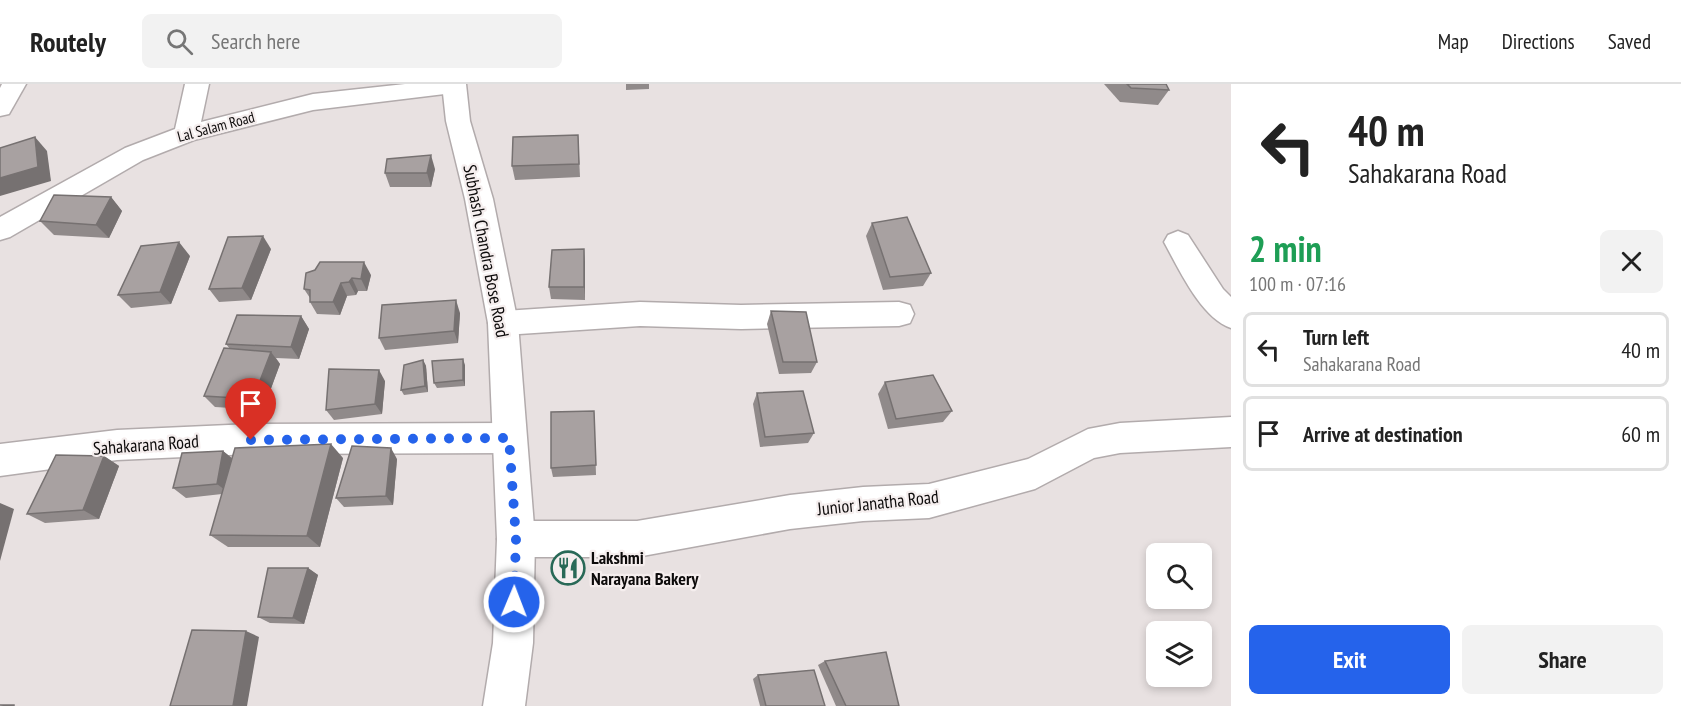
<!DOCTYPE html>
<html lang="en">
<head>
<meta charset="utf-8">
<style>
	body { margin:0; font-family:"PT Sans Narrow",sans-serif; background:#f2f2f2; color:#222; height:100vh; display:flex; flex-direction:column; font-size:22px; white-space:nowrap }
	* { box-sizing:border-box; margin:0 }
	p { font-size:20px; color:#767676 }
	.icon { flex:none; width:33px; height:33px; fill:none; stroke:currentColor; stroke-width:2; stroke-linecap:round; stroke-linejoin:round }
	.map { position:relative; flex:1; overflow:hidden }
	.side { display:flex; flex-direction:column; background:#fff; width:450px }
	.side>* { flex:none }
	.guide { background:#fff; color:#222; overflow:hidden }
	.tools { position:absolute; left:1146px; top:459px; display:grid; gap:12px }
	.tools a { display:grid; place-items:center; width:66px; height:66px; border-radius:9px; background:#fff; box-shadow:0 3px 9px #0003; font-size:30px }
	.pin { position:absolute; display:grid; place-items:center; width:51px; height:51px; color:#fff; margin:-62px -26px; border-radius:50% 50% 50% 0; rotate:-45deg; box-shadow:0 0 6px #0007 }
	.pin .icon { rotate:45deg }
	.me { position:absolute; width:66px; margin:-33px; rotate:1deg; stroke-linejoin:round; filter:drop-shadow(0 0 4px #0008) }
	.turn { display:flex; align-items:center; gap:21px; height:126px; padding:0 18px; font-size:27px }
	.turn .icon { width:78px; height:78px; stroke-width:2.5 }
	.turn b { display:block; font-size:42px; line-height:51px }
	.round { display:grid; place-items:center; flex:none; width:63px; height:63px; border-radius:9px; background:#f2f2f2 }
	.summary { display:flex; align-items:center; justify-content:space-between; height:102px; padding:0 18px }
	h1 { font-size:36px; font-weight:800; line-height:45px; color:#1e9e55 }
	.action { display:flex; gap:12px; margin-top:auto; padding:12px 18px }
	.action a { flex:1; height:69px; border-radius:9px; background:#2563eb; color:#fff; font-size:24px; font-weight:800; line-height:69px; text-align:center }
	.action a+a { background:#f2f2f2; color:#222 }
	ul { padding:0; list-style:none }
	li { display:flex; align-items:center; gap:18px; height:75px; margin:0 12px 9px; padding:0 6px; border:3px solid #e0e0e0; border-radius:9px }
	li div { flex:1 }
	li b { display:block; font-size:22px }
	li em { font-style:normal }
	header { display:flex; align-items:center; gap:36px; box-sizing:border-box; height:84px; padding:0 30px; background:#fff; border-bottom:2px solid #e0e0e0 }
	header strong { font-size:28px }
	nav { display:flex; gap:33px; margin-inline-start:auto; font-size:21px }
	.search { width:420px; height:54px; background:#f2f2f2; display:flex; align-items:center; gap:15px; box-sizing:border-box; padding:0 21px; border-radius:9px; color:#767676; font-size:22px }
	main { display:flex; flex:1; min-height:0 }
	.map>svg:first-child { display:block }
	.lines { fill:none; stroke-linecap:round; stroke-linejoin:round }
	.minor-casing { stroke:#b2abac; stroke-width:3 }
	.major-casing { stroke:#b2abac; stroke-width:3 }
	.minor { fill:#fff; fill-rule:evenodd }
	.major { fill:#fff; fill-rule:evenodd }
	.wall { fill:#908a8a }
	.shaded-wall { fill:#767171 }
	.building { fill:#a8a1a1; stroke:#767171; stroke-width:1.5 }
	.route { stroke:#2563eb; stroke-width:10; stroke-dasharray:0 18 }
	.labels { text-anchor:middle; stroke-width:4.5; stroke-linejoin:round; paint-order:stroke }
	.far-street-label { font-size:15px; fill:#0d0b0b; stroke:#f5eeee }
	.street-label { font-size:18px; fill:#0d0b0b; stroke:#f5eeee }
	.poi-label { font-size:18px; font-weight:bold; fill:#0d0b0b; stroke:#f5eeee; text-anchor:start }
</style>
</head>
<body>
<header>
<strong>Routely</strong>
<div class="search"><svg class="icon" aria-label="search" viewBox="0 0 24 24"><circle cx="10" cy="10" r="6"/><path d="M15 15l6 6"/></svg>Search here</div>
<nav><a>Map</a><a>Directions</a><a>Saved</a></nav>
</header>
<main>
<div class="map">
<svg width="1231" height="622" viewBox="0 0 1231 622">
	<rect width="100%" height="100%" fill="#e8e1e1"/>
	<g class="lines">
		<g class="minor-casing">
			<g id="minor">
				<path d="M 2,0 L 26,0 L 9,30 L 0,32 L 0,4 Z"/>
				<path d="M 185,0 L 209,0 L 201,38 L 313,10 L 405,0 L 464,0 L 465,2 L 461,7 L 453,9 L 313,26 L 194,56 L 143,76 L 10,153 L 0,156 L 0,133 L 125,64 L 175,45 Z"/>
				<path d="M 1178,147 L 1188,151 L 1223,205 L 1231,213 L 1231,244 C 1201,234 1179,185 1164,158 L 1168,151 Z"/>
				<path d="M 640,218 L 741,221 L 899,218 L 910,221 L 914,230 L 910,239 L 899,242 L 741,245 L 640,242 L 503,251 L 492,248 L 488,239 L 492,230 L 503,227 Z"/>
				<path d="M 1231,333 L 1231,363 L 1120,369 L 1094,374 L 1035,405 L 929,434 L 863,437 L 790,445 L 637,473 L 516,473 L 503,468 L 497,455 L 503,442 L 516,437 L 637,437 L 790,411 L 863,403 L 929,400 L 1028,375 L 1088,345 L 1120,339 Z"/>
				<path d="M 509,339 L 521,343 L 526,354 L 521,365 L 509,369 L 251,370 L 117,376 L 0,392 L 0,360 L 117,346 L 251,340 Z"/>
			</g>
		</g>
		<g class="major-casing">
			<path id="major" d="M 442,0 L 466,0 L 470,37 L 493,115 L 518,239 L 535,455 L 533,559 L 525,622 L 483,622 L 493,559 L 497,455 L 488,239 L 465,115 L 446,37 Z"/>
		</g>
		<use href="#minor" class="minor"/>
		<use href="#major" class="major"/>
	</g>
	<g class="wall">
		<path d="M 626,0 L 649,0 L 649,5 L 626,6 Z"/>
		<path d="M 1104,0 L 1166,0 L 1169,6 L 1158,21 L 1120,18 Z"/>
		<path d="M 578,51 L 580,93 L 515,96 L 512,82 Z"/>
		<path d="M 435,85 L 431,103 L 390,103 L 385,89 Z"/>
		<path d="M 111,113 L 122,127 L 109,154 L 54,151 L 40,137 Z"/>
		<path d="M 872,139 L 931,189 L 923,202 L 883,206 L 866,152 Z"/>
		<path d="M 271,165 L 251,216 L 219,218 L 209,205 Z"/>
		<path d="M 584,165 L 585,216 L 551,215 L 549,203 Z"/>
		<path d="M 190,172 L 171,220 L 131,224 L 118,211 Z"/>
		<path d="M 371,191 L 367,207 L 358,207 L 356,211 L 347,212 L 340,231 L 317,230 L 310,218 L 310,214 L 304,205 Z"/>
		<path d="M 771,227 L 817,278 L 811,289 L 779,290 L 767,240 Z"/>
		<path d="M 460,229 L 458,259 L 385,266 L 379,254 Z"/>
		<path d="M 301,232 L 309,245 L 299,275 L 276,274 L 280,280 L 263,326 L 215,323 L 204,312 L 230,265 L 226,260 Z"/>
		<path d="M 423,276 L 426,282 L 428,308 L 404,311 L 401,306 Z"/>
		<path d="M 465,281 L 465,302 L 437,304 L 434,299 Z"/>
		<path d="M 385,297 L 382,330 L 334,336 L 326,326 Z"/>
		<path d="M 885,298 L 952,327 L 943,338 L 888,345 L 878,310 Z"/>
		<path d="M 757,309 L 814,349 L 808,359 L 760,363 L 753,320 Z"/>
		<path d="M 594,327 L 596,391 L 553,393 L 551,384 Z"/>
		<path d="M 223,367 L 232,374 L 343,374 L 320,463 L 228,463 L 210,451 L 222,410 L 186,414 L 173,404 Z"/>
		<path d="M 104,372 L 119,382 L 99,435 L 45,439 L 27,430 Z"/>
		<path d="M 397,375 L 393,421 L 344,423 L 336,414 Z"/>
		<path d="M 308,484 L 318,491 L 304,540 L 270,539 L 258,533 Z"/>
		<path d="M 825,577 L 899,622 L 836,622 L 818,581 Z"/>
		<path d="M 758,591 L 825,622 L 760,622 L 753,595 Z"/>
	</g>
	<g class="shaded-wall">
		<path d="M 35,53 L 47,67 L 51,97 L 0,112 L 0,94 Z"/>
		<path d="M 431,71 L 435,85 L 431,103 L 427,89 Z"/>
		<path d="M 111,113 L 122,127 L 109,154 L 96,141 Z"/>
		<path d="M 263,152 L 271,165 L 251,216 L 242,204 Z"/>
		<path d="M 179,158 L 190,172 L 171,220 L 160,208 Z"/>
		<path d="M 584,165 L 585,178 L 585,216 L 584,203 Z"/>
		<path d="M 364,178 L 371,191 L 367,207 L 361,195 Z"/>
		<path d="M 352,194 L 358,207 L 356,211 L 349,198 Z"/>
		<path d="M 341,199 L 347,212 L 340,231 L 333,218 Z"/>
		<path d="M 456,216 L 460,229 L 458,259 L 454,247 Z"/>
		<path d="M 301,232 L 309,245 L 299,275 L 291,263 Z"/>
		<path d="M 271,268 L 280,280 L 263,326 L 253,315 Z"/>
		<path d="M 463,275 L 465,281 L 465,302 L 463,296 Z"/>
		<path d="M 423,276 L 426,282 L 428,308 L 425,302 Z"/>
		<path d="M 379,286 L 385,297 L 382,330 L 375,320 Z"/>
		<path d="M 331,360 L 343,374 L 320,463 L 307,452 Z"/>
		<path d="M 391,364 L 397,375 L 393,421 L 386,412 Z"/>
		<path d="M 223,367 L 235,377 L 229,409 L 217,400 Z"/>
		<path d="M 104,372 L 119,382 L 99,435 L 83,426 Z"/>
		<path d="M 0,419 L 14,425 L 0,477 Z"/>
		<path d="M 308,484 L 318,491 L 304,540 L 293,534 Z"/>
		<path d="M 246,547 L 259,553 L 247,622 L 233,622 Z"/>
	</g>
	<g class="building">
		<path d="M 1127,0 L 1166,0 L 1169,6 L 1131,4 Z"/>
		<path d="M 578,51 L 579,80 L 512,82 L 513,53 Z"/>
		<path d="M 35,53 L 38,83 L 0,94 L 0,64 Z"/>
		<path d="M 431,71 L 427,89 L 385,89 L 387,75 Z"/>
		<path d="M 54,111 L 111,113 L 96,141 L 40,137 Z"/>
		<path d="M 907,133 L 931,189 L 890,193 L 872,139 Z"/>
		<path d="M 263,152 L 242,204 L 209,205 L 228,153 Z"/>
		<path d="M 179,158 L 160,208 L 118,211 L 141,162 Z"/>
		<path d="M 584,165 L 584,203 L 549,203 L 552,166 Z"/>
		<path d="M 320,178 L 364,178 L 361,195 L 352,194 L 349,198 L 341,199 L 333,218 L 310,218 L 310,206 L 304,205 L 306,189 L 315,186 Z"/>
		<path d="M 456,216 L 454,247 L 379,254 L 382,221 Z"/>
		<path d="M 771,227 L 806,228 L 817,278 L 783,278 Z"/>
		<path d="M 237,231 L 301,232 L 291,263 L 226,260 Z"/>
		<path d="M 224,264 L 271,268 L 253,315 L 204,312 Z"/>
		<path d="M 463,275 L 463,296 L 434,299 L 432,277 Z"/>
		<path d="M 423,276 L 425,302 L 401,306 L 404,281 Z"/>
		<path d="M 329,285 L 379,286 L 375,320 L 326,326 Z"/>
		<path d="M 933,291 L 952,327 L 896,335 L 885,298 Z"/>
		<path d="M 803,307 L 814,349 L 765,353 L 757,309 Z"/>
		<path d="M 594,327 L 596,381 L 551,384 L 551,328 Z"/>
		<path d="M 331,360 L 307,452 L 210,451 L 235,364 Z"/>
		<path d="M 352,362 L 391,364 L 386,412 L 336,414 Z"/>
		<path d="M 223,367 L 217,400 L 173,404 L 182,369 Z"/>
		<path d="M 56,371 L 104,372 L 83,426 L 27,430 Z"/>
		<path d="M 268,484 L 308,484 L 293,534 L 258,533 Z"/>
		<path d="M 192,546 L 246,547 L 233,622 L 170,622 Z"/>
		<path d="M 886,568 L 899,622 L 846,622 L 825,577 Z"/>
		<path d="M 814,586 L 825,622 L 766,622 L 758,591 Z"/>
		<path d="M 0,621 L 14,621 L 14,622 Z"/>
	</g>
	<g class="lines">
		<path class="route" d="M 251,356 L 509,354 L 516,455 L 514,518"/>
	</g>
	<defs>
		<g id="restaurant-ring" transform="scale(1.725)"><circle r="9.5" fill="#f5eeee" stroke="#296957" stroke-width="1.5"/><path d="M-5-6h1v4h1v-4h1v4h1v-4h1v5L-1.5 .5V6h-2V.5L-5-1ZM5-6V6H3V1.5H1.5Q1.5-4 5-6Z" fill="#296957"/></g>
	</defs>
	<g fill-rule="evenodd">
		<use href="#restaurant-ring" x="568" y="484"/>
	</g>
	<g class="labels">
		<g class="far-street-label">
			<text transform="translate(216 43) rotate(-15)" y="5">Lal Salam Road</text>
		</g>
		<g class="street-label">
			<text transform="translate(486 167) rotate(79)" y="6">Subhash Chandra Bose Road</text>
			<text transform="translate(146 361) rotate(-4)" y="6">Sahakarana Road</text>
			<text transform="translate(878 419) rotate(-6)" y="6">Junior Janatha Road</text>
		</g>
		<g class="poi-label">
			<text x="591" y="480">Lakshmi<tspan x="591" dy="21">Narayana Bakery</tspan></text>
		</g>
	</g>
</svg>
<div class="tools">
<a><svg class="icon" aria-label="search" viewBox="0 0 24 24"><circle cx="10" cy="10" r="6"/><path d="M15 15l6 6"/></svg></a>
<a><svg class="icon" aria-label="layers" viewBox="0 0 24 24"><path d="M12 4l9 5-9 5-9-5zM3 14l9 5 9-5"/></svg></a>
</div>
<div class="pin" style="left:251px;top:356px;background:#d93025"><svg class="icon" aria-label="arrive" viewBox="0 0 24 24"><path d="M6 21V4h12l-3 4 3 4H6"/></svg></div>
<svg class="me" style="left:514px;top:518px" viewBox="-20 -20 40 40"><circle r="17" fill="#2563eb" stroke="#fff" stroke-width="3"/><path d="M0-11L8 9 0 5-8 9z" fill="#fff"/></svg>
</div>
<section class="side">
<div class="guide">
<div class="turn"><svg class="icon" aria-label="left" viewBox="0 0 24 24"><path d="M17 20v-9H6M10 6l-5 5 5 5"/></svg><div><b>40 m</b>Sahakarana Road</div></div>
</div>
<div class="summary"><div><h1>2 min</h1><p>100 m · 07:16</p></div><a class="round"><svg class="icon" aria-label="close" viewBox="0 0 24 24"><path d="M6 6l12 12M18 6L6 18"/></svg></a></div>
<ul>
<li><svg class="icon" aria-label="left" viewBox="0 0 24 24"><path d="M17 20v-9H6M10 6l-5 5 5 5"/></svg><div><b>Turn left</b><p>Sahakarana Road</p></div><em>40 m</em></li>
<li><svg class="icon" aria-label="arrive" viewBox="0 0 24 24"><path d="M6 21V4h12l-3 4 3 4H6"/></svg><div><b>Arrive at destination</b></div><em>60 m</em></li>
</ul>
<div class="action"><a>Exit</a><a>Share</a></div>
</section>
</main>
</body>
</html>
